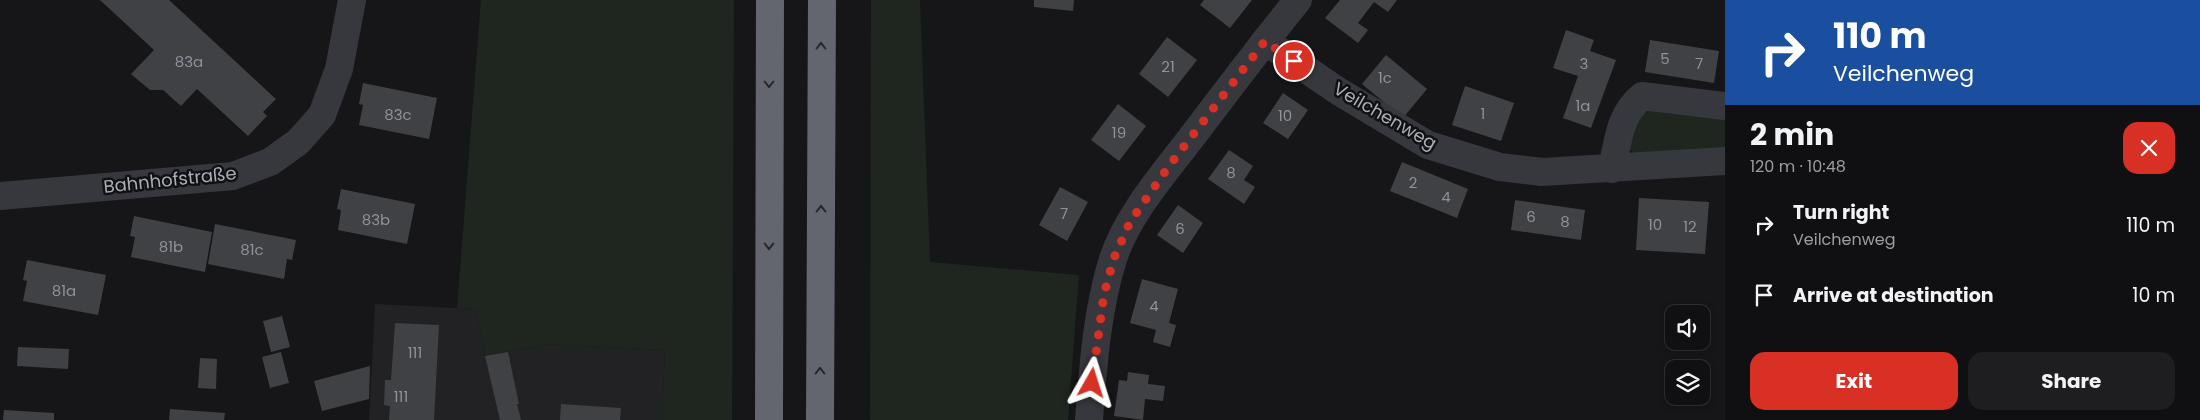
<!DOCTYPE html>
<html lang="en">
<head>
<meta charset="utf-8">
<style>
	body { margin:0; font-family:Poppins,sans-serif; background:#1e1e20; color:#f1f3f6; height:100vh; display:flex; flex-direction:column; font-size:19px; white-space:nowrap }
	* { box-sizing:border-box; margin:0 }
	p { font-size:16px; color:#9c9d9f }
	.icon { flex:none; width:28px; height:28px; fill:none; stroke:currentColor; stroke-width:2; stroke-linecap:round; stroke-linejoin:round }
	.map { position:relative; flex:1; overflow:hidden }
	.side { display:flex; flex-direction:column; background:#101012; width:475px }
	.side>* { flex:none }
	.top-card { background:#1a4fa0; color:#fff; overflow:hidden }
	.controls { position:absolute; left:1665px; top:305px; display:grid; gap:10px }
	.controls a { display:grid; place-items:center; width:45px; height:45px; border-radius:10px; background:#101012; box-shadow:0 2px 8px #0003,0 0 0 1px #303032; font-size:25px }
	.pin { position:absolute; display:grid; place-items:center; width:42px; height:42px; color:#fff; margin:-21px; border:2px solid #fff; border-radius:50%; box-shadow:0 1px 5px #0007 }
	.me { position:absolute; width:55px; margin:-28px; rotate:6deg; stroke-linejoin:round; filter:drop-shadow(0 0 4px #0008) }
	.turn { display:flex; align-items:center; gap:18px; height:105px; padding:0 25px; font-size:22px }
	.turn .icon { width:65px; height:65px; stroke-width:2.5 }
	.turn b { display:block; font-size:35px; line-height:42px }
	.round { display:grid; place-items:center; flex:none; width:52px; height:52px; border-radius:15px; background:#1e1e20 }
	.headline { display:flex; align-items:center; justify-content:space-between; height:85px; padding:0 25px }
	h1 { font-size:30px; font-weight:700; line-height:38px }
	.cta { display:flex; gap:10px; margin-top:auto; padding:10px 25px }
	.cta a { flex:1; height:58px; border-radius:15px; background:#d93025; color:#fff; font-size:20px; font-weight:700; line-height:58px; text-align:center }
	.cta a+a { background:#1e1e20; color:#f1f3f6 }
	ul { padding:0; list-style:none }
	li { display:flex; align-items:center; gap:15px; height:70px; padding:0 25px }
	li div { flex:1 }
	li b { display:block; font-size:19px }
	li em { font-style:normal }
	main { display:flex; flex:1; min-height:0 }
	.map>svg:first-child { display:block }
	.built { fill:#222225 }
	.green { fill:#1e261f }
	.building { fill:#404145 }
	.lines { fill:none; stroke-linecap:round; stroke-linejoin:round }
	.minor { stroke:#37383d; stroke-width:28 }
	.highway { stroke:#63666e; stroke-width:28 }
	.oneway { stroke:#26262a }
	.route { stroke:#d93025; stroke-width:9; stroke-dasharray:0 16.2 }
	.labels { text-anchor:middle; stroke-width:5; stroke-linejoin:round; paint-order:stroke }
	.number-label { font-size:15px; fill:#8e929b }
	.street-label { font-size:18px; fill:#a8adb8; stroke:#111113 }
</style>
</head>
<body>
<main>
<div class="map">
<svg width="1725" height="420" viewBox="0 0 1725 420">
	<rect width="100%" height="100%" fill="#161618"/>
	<path class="built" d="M 375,304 L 476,309 L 485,356 L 548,344 L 665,350 L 662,420 L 369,420 Z"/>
	<g class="green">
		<path d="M 481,0 L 734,0 L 732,420 L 662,420 L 665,350 L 548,344 L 485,356 L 476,309 L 457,308 Z"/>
		<path d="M 871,0 L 920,0 L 930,262 L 1079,275 L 1068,420 L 870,420 Z"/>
		<path d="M 1652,100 L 1725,110 L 1725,151 L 1633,153 L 1625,144 Z"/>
	</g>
	<g class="building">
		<path d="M 100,0 L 169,0 L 276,99 L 263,112 L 267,116 L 248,136 L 197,89 L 181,106 L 163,90 L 150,90 L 131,74 L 154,50 Z"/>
		<path d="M 1034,0 L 1074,0 L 1073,11 L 1034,7 Z"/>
		<path d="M 1204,0 L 1252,0 L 1230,28 L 1200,5 Z"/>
		<path d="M 1340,0 L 1397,0 L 1388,12 L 1374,2 L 1358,23 L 1368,30 L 1358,43 L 1325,18 Z"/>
		<path d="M 1566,30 L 1594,40 L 1590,51 L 1616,60 L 1591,128 L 1563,118 L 1578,76 L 1553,68 Z"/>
		<path d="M 1167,37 L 1197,60 L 1168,97 L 1139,74 Z"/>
		<path d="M 1650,40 L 1719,51 L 1714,83 L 1645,72 Z"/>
		<path d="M 1386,55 L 1427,89 L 1403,118 L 1362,84 Z"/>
		<path d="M 363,83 L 437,98 L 429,139 L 359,125 L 363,105 L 359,104 Z"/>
		<path d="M 1465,86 L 1514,103 L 1501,141 L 1452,125 Z"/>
		<path d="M 1283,93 L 1308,110 L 1288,139 L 1263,123 Z"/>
		<path d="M 1118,104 L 1146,126 L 1119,161 L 1091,140 Z"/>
		<path d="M 1229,150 L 1253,166 L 1244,180 L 1255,187 L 1244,204 L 1208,179 Z"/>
		<path d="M 1402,162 L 1468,189 L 1457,218 L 1390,191 Z"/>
		<path d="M 1060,187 L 1088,202 L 1067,241 L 1039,225 Z"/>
		<path d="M 341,189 L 415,204 L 407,244 L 338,230 L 341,210 L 337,209 Z"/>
		<path d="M 1639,198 L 1709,202 L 1705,254 L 1636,250 Z"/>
		<path d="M 1515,200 L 1585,210 L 1581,240 L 1511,230 Z"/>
		<path d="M 1178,205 L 1203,223 L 1183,253 L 1157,235 Z"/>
		<path d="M 134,216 L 212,232 L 205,272 L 131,257 L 135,237 L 130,236 Z"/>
		<path d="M 215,224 L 296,240 L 292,260 L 287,259 L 284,279 L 208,264 Z"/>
		<path d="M 27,260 L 106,275 L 98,315 L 23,301 L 27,281 L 23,280 Z"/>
		<path d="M 1142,279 L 1178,289 L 1169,323 L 1176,325 L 1170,347 L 1153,342 L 1156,330 L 1130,323 Z"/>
		<path d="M 282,316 L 290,347 L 271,352 L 263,321 Z"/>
		<path d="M 395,323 L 439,325 L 434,420 L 389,420 L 390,406 L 384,405 L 385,380 L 391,380 Z"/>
		<path d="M 18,347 L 69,349 L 68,369 L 17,366 Z"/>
		<path d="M 281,352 L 289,383 L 270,388 L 262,357 Z"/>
		<path d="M 508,352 L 519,404 L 517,404 L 521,420 L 500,420 L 485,356 Z"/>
		<path d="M 200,358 L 217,359 L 216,389 L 198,388 Z"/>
		<path d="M 370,366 L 369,399 L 322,411 L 314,381 Z"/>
		<path d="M 1128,372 L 1149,375 L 1148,384 L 1165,386 L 1163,401 L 1145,399 L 1143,420 L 1114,416 L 1119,380 L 1127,381 Z"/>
		<path d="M 561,404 L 621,408 L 620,420 L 560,420 Z"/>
		<path d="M 170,409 L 225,413 L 224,420 L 169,420 Z"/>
		<path d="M 4,410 L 54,413 L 54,420 L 3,420 Z"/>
	</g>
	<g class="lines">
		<g class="minor">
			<path d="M 1265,41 L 1338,91 L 1428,145 L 1500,167 L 1542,172 L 1725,161"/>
			<path d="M 1612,169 C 1618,142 1619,115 1642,96 L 1725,106"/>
			<path d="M 0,196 L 233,176 L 270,162 L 298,142 L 322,115 L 339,69 L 352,0"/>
			<path d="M 1089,420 C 1093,367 1097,310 1113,259 C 1128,214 1163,175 1191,138 C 1226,92 1261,45 1298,0"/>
		</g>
		<g class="highway">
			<path d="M 769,420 L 770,0"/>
			<path d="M 820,420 L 822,0"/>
		</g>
	</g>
	<defs><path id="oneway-chevron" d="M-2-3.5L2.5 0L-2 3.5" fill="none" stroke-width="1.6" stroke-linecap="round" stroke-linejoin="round" transform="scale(1.25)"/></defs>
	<g class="oneway">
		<use href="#oneway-chevron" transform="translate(821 46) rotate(-90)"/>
		<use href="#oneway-chevron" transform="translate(769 84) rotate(90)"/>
		<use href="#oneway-chevron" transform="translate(821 209) rotate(-90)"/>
		<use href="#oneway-chevron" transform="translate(769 246) rotate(90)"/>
		<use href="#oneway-chevron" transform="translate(820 371) rotate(-90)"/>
	</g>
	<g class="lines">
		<path class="route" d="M 1092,383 L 1104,294 L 1114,258 L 1130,222 L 1169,166 L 1265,41 L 1294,61"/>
	</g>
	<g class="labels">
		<g class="number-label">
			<text x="1665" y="64">5</text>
			<text x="189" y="67">83a</text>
			<text x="1584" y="69">3</text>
			<text x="1699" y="69">7</text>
			<text x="1168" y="72">21</text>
			<text x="1385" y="83">1c</text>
			<text x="1583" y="111">1a</text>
			<text x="1483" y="119">1</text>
			<text x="398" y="120">83c</text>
			<text x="1285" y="121">10</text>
			<text x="1119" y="138">19</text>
			<text x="1231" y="178">8</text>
			<text x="1413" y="188">2</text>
			<text x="1446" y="202">4</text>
			<text x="1064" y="219">7</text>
			<text x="1531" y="222">6</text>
			<text x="376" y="225">83b</text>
			<text x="1565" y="227">8</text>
			<text x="1655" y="230">10</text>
			<text x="1690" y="232">12</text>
			<text x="1180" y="234">6</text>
			<text x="171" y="252">81b</text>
			<text x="252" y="255">81c</text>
			<text x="64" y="296">81a</text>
			<text x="1154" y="311">4</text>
			<text x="415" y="358">111</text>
			<text x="401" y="402">111</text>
		</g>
		<g class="street-label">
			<text transform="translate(1385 116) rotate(30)" y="6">Veilchenweg</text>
			<text transform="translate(170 180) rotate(-6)" y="6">Bahnhofstraße</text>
		</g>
	</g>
</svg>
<div class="controls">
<a><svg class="icon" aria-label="sound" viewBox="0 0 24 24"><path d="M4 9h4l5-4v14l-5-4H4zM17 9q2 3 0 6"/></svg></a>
<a><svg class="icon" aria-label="layers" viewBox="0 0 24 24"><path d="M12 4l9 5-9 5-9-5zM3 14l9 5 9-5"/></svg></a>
</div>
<div class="pin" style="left:1294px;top:61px;background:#d93025"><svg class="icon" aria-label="arrive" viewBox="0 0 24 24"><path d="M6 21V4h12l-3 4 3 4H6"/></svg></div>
<svg class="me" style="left:1092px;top:383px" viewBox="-20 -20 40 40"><path d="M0-17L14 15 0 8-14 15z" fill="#d93025" stroke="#fff" stroke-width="4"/></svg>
</div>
<section class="side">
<div class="top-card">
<div class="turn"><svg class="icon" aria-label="right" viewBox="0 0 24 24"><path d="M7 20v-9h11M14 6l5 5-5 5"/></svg><div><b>110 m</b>Veilchenweg</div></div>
</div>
<div class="headline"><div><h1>2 min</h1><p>120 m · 10:48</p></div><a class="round" style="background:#d93025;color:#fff"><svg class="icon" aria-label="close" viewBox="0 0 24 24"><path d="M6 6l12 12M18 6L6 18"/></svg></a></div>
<ul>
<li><svg class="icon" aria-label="right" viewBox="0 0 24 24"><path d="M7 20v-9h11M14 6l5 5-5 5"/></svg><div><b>Turn right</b><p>Veilchenweg</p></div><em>110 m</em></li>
<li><svg class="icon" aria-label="arrive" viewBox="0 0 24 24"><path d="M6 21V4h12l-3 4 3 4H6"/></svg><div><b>Arrive at destination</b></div><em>10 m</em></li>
</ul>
<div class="cta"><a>Exit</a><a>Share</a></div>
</section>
</main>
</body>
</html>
